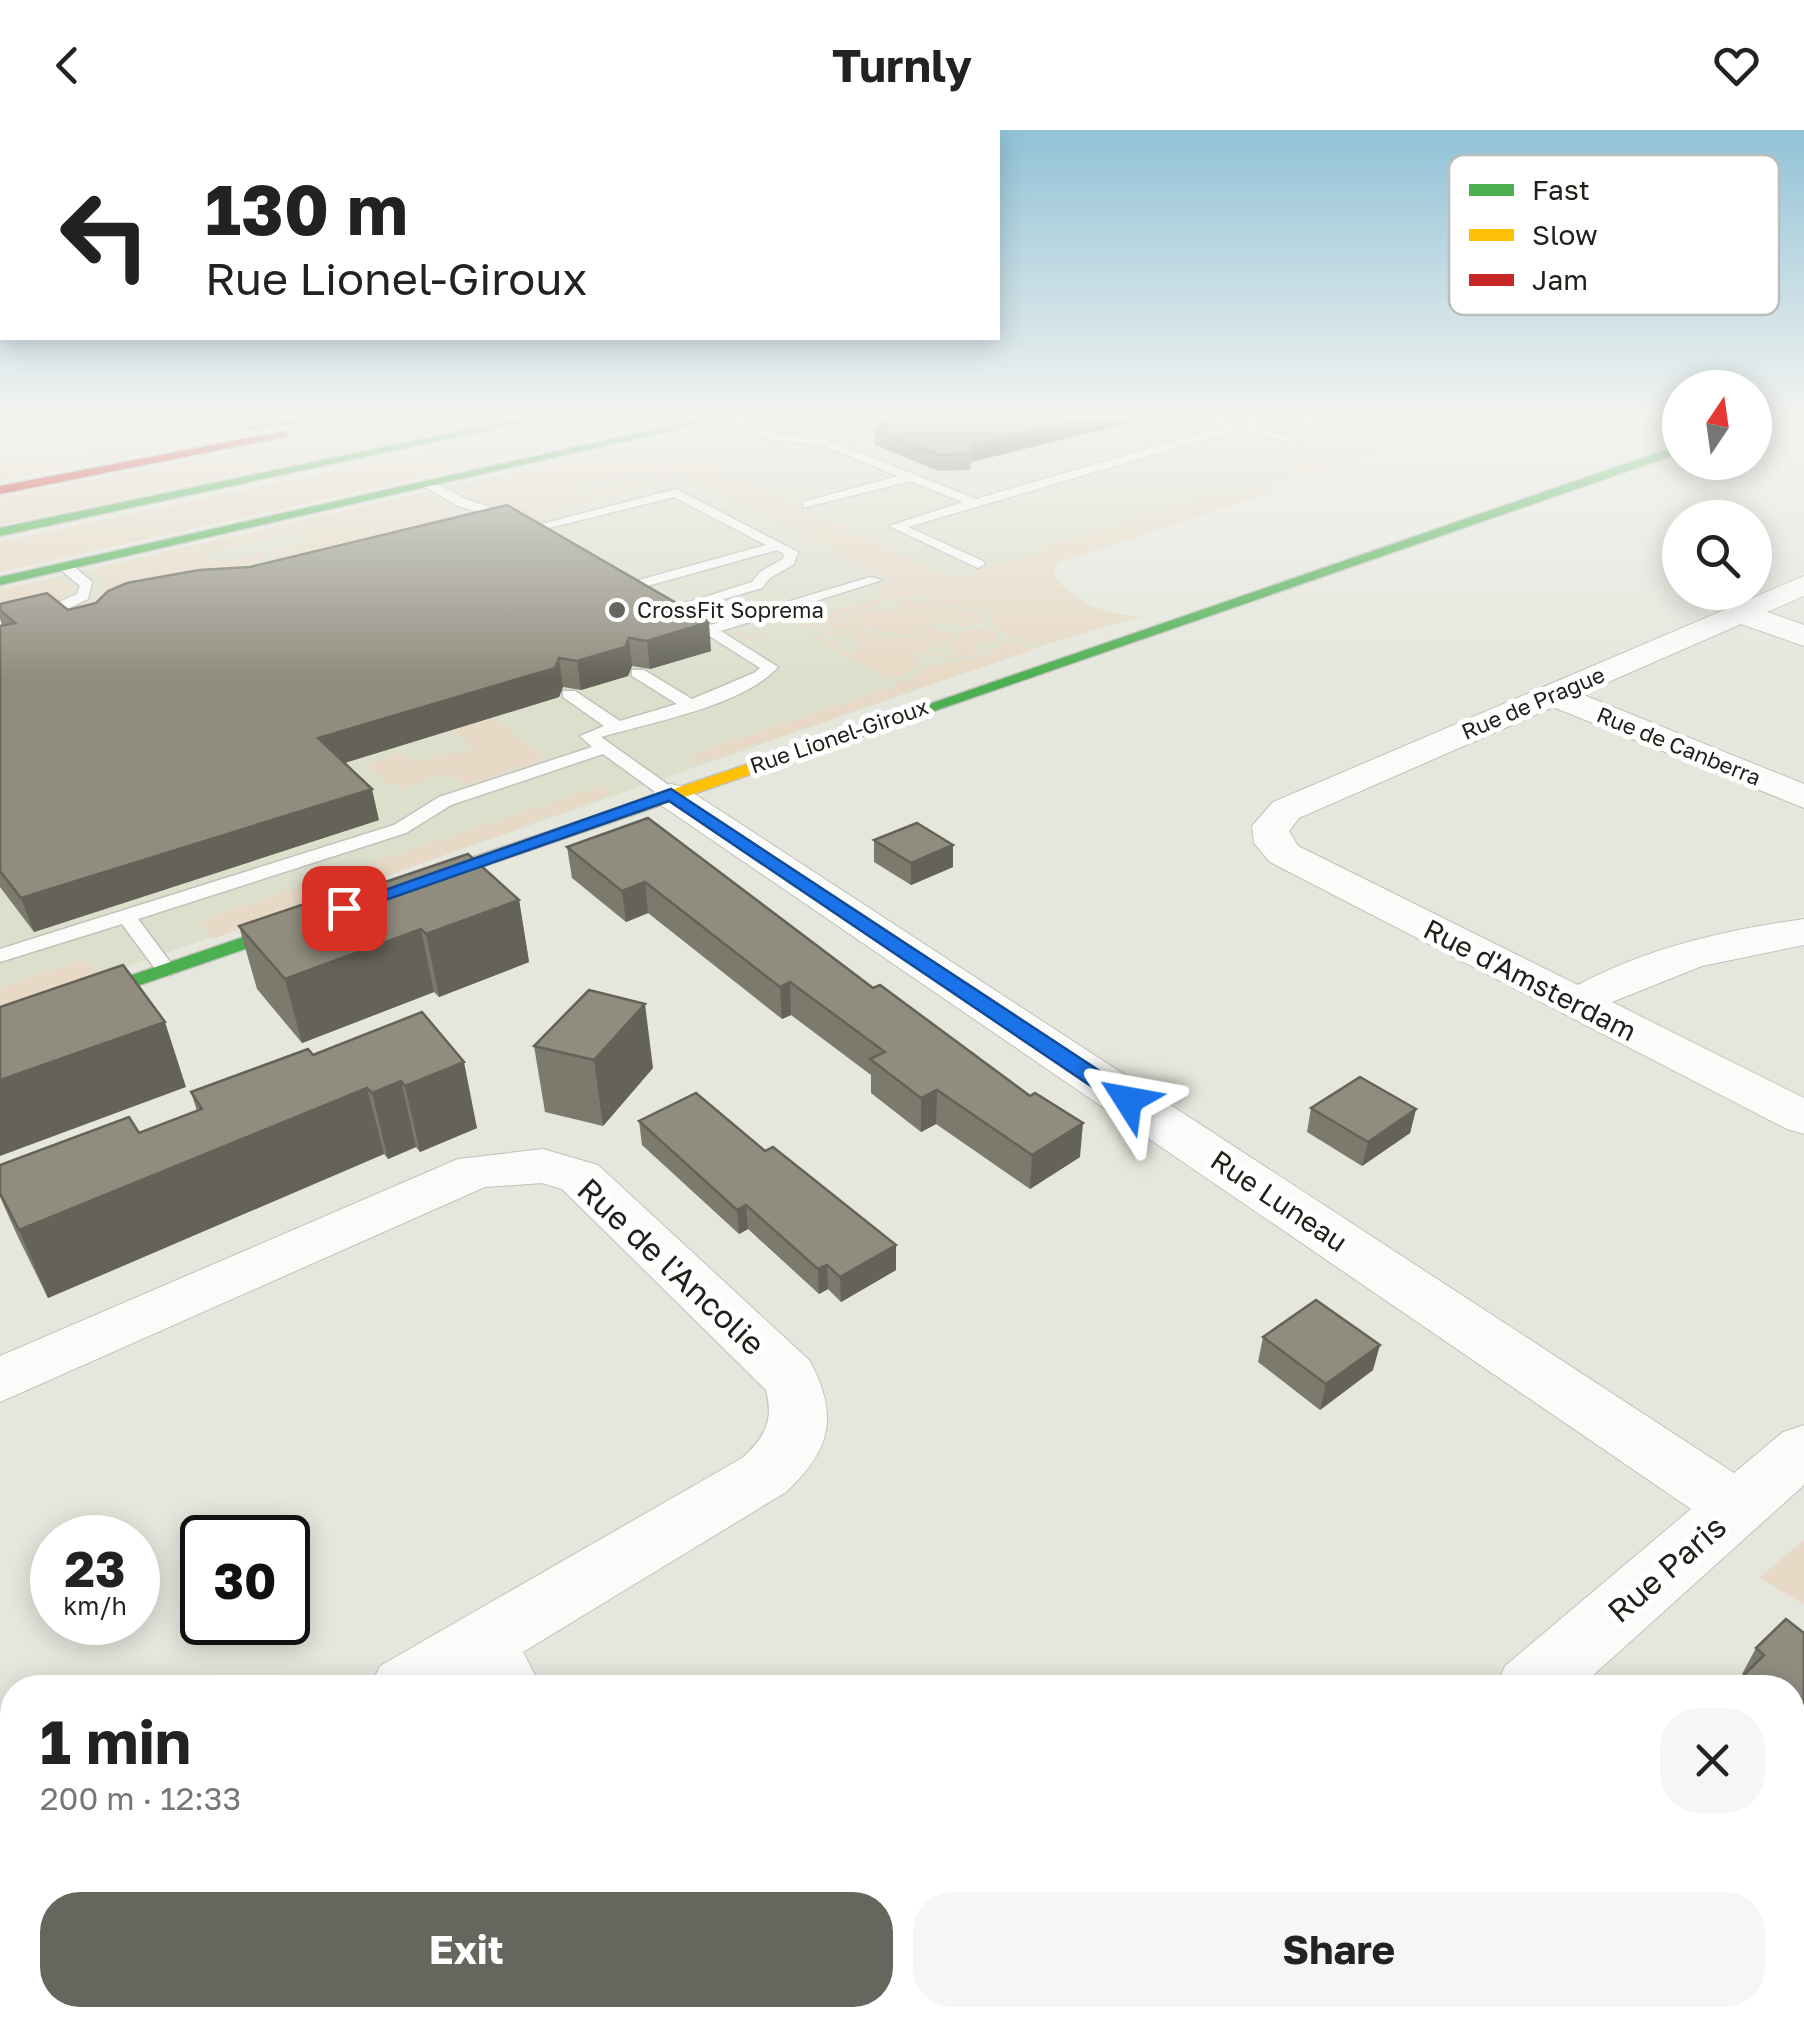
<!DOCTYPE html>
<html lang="en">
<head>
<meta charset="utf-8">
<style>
	body { margin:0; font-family:"Golos Text",sans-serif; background:#f6f6f6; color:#222; height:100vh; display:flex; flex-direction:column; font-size:38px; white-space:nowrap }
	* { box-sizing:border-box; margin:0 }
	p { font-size:32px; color:#767676 }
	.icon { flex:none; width:55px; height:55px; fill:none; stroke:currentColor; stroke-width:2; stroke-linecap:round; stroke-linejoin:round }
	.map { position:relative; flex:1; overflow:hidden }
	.details { position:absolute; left:0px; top:1545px; width:1805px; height:352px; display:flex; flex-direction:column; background:#fff; border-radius:40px 40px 0 0; box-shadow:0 5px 25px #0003 }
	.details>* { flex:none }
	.banner { position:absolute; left:0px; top:0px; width:1000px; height:210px; box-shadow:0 5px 25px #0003; background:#fff; color:#222; overflow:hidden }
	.needle { width:65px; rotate:13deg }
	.controls { position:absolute; left:1662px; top:240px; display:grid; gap:20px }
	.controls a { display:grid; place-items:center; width:110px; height:110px; border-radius:50%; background:#fff; box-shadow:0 5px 25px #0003; font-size:50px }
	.speed { position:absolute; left:30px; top:1385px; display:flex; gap:20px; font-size:50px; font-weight:700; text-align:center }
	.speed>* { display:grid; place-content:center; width:130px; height:130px; border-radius:50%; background:#fff; box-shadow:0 5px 25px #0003; line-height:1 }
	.speed small { font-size:25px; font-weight:400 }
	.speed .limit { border:5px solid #111; border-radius:15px; background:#fff; color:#111 }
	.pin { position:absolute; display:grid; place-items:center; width:85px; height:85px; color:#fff; margin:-42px; border-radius:20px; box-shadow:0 5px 15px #0006 }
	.me { position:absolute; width:110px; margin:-55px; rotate:304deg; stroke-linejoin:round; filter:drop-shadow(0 0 8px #0008) }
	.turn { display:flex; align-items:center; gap:35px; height:210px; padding:0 40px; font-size:45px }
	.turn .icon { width:130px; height:130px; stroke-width:2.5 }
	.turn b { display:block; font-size:70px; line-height:85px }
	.round { display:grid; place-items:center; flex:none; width:105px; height:105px; border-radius:40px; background:#f6f6f6 }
	.summary { display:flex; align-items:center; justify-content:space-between; height:170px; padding:0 40px }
	h1 { font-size:60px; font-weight:700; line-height:75px }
	.primary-button { display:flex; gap:20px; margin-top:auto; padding:20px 40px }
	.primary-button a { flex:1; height:115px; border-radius:40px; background:#65665e; color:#fff; font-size:40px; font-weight:700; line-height:115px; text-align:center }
	.primary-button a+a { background:#f6f6f6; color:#222 }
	header { display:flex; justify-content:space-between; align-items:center; height:130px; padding:0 40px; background:#fff; font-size:45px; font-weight:700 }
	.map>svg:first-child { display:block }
	.built { fill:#dddfcd }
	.green { fill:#e7d9c5 }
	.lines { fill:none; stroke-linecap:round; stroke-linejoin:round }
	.lane-casing { stroke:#c1c2bb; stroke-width:3 }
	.street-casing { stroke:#c1c2bb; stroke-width:2 }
	.fast-casing { stroke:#c1c2bb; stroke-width:3 }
	.slow-casing { stroke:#c1c2bb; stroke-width:3 }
	.jam-casing { stroke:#c1c2bb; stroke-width:3 }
	.lane { fill:#fbfbfa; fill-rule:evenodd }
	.street { fill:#fbfbfa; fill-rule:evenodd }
	.fast { fill:#4caf50; fill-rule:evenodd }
	.slow { fill:#ffc107; fill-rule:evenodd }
	.jam { fill:#c62828; fill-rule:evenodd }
	.wall { fill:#7c796d }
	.shaded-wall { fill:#656359 }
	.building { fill:#908d7f; stroke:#656359; stroke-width:2.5 }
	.route { fill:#1a73e8; stroke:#114b97; stroke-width:2.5 }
	.poi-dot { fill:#65665e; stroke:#fff; stroke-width:4 }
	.labels { text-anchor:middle; stroke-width:10; stroke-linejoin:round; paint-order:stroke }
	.far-poi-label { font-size:22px; fill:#20211a; stroke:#fff; text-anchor:start }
	.far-street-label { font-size:22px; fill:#20211a; stroke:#fff }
	.street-label { font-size:28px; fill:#20211a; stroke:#fff }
	.near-street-label { font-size:32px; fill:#20211a; stroke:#fff }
	.key { fill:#fff; stroke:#bcbcba; stroke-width:2.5 }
	.key-label { font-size:28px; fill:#20211a }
</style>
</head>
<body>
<header><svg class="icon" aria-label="back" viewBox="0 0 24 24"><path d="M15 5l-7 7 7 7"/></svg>Turnly<svg class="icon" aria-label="heart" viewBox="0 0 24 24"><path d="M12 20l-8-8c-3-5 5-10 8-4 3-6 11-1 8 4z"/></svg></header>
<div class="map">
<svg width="1804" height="1897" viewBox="0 0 1804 1897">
	<rect width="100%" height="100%" fill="#e5e7dd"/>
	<path class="built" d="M 762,285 L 1499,285 L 1264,357 L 1273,362 L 972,456 L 1070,506 L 0,881 L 0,460 Z"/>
	<g class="green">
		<path d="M 27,285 L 297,285 L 0,322 L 0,287 Z"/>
		<path d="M 416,285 L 521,285 L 0,395 L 0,368 Z"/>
		<path d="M 592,285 L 700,285 L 0,442 L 0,412 Z"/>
		<path d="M 762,285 L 930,285 C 867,300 808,321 747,289 Z"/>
		<path d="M 1465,285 L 1499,285 L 1298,347 L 1281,341 Z"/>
		<path d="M 724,294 L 765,311 L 811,316 L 717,340 L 838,396 L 849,394 L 846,399 L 952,449 L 1036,424 L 1029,421 L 1220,362 L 1236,366 L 1260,354 L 1273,362 L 1058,432 L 1053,446 C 1078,475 1105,485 1143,486 L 1040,516 L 1005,505 L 991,494 L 992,487 L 984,480 L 934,473 L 930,466 C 905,464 888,469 867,479 L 869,482 L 840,485 L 827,495 L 793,498 L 755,510 L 731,504 L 739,500 L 753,508 L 820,490 L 819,487 L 889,464 L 877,458 L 896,452 L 694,353 L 672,353 L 690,350 L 661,339 L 567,357 L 571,361 L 507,376 L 479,372 L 458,358 Z"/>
		<path d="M 193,308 L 198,313 L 0,351 L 0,333 Z"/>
		<path d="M 659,342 L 673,348 L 535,384 L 540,391 L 512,377 L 573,362 L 579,365 Z"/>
		<path d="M 413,365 L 429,365 L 455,379 L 433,389 L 426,397 L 375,407 L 339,419 L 278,426 L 271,421 L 308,411 L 297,402 L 207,424 L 218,433 L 259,424 L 266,428 L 227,446 L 174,454 L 152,450 L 122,457 L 125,460 L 121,467 L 126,469 L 96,480 L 70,479 C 84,473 99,470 104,454 L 92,442 L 99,437 Z"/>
		<path d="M 54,448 L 61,448 L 73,459 C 58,478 23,479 0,485 L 0,460 Z"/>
		<path d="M 899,469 L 973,481 L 985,488 L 968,497 L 934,492 L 935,496 L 900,506 L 865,497 L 837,509 L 825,503 L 845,503 L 842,499 L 825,500 L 839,489 L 879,480 L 896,482 L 902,473 L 893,470 Z"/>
		<path d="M 989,497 L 997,505 L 997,513 L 973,515 L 978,524 L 951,528 L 927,524 L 933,521 L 947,527 L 957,524 L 946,517 L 964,500 Z"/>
		<path d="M 933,498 L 954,503 L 941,516 L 910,525 L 917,529 L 915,538 L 890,550 L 807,505 L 818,505 L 851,524 L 863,515 L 849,509 C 871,492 880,511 902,508 C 913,507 922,500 933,498 Z"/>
		<path d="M 1005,510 L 1035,519 L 697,634 L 688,626 L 896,556 L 896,552 L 909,551 C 936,520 981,542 1005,510 Z"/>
		<path d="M 494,587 L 544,629 L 464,655 L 449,643 L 401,658 L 397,653 L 388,655 L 365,635 L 401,623 L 412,632 L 475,619 L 453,599 Z"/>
		<path d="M 603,655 L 615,663 L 213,809 L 200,791 Z"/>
		<path d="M 77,832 L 88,833 L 99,847 L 0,881 L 0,858 Z"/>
		<path d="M 1804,1410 L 1804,1474 L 1759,1448 Z"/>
	</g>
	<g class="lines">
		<g class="lane-casing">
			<g id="lane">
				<path d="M 730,285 L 779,305 L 828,310 L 976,369 L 1223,297 L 1192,285 L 1207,285 L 1235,293 L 1266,285 L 1296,285 L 1342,300 L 1336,303 L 1282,287 L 1253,295 L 1298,310 L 1298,314 L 1241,299 L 908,397 L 983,431 L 985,434 L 978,438 L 889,396 L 963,372 L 910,351 L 803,378 L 803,372 L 898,346 L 822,315 L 773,310 L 718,286 Z"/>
				<path d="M 429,350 L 468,370 L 524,389 L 517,393 L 458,376 L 425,357 L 423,354 Z"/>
				<path d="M 676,359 L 798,422 L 794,434 L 770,448 L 762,458 L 686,480 L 711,495 L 870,447 L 882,450 L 721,501 L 778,537 C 743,576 651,592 601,607 L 677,661 L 677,669 L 665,669 L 603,624 L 451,675 L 406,703 L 138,789 L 176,840 L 173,844 L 159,844 L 122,794 L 0,832 L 0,819 L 394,695 L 439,667 L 592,617 L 580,606 L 604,596 L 563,567 L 563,561 L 575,561 L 620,591 L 677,574 L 632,546 L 632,540 L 644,540 L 692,569 L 754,543 L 760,538 L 667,479 L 752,452 L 760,442 L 783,429 L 784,424 L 777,420 L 633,460 L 628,459 L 628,453 L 766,415 L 674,367 L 533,402 L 526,398 Z"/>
				<path d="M 60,433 L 70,433 L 92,452 L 88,469 L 67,479 L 0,495 L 0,487 L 57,473 L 77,464 L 80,456 L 60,439 Z"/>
			</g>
		</g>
		<g class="street-casing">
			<g id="street">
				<path d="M 1795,285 L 1791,290 L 1755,301 L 1755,286 Z"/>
				<path d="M 1804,446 L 1804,466 L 1767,482 L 1804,495 L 1804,516 L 1741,494 L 1581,564 L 1804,654 L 1804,678 L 1553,577 L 1299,688 L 1289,701 L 1298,716 L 1578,855 C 1647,818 1726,800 1804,789 L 1804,815 L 1702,836 L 1612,872 L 1804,968 L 1804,1004 L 1787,999 L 1270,732 L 1254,713 L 1252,696 L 1273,672 Z"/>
				<path d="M 671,654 L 684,657 L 1734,1343 L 1783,1302 L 1804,1295 L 1804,1355 L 1579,1558 L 1495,1558 L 1505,1536 L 1691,1379 L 658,673 L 652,665 L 658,657 Z"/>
				<path d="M 543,1019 L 598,1035 L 810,1231 C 839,1286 831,1320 786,1362 L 523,1522 L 542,1558 L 370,1558 L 380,1536 L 742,1328 C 765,1307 774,1291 766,1260 L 562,1059 L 542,1053 L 485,1057 L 0,1272 L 0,1226 L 458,1029 Z"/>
				<path d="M 12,1749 L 12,1829 L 0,1834 L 0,1754 Z"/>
				<path d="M 678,1885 L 762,1885 L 767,1897 L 682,1897 Z"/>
				<path d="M 1107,1885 L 1196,1885 L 1192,1897 L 1102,1897 Z"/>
				<path d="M 1666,1885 L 1755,1885 L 1760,1897 L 1670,1897 Z"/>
			</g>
		</g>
		<g class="fast-casing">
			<g id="fast">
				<path d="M 325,285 L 356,285 L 249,300 L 243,297 Z"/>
				<path d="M 537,285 L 557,285 L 0,406 L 0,398 Z"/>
				<path d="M 719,285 L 738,285 L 0,455 L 0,447 Z"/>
				<path d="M 1680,315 L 1680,323 L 807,625 L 801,626 L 793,621 Z"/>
				<path d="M 314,783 L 324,789 L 321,793 L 0,903 L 0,890 Z"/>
			</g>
		</g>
		<g class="slow-casing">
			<path id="slow" d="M 801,616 L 807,617 L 807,625 L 411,761 L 397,761 L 394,757 L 397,753 Z"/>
		</g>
		<g class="jam-casing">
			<path id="jam" d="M 285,301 L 289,306 L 0,364 L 0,356 Z"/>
		</g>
		<use href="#lane" class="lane"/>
		<use href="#street" class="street"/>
		<use href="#fast" class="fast"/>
		<use href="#slow" class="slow"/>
		<use href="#jam" class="jam"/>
	</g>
	<g class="wall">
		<path d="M 900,285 L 1150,285 L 1146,286 L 1146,289 L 971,332 L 970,340 L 938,341 L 875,315 L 875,299 L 878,298 L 878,292 L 900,287 Z"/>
		<path d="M 199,440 L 711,521 L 650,539 L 632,536 L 628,546 L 581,560 L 563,557 L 559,567 L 344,633 L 379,690 L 34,802 L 0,757 L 0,496 L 2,496 L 0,489 L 0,474 L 68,480 L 96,473 Z"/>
		<path d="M 648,688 L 1080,1027 L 1030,1059 L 936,994 L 921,1002 L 871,963 L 871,945 L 791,885 L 782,889 L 648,783 L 626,792 L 572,748 L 567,717 Z"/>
		<path d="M 874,710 L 953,737 L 911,755 L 874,732 Z"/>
		<path d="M 519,770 L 529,832 L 439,867 L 434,862 L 302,913 L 257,859 L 239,796 Z"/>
		<path d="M 422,882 L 477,998 L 420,1022 L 416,1017 L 388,1029 L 384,1024 L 48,1168 L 18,1107 L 0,1067 L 0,1035 L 139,1003 L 197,981 L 191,962 L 313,925 Z"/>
		<path d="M 534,916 L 653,938 L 603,996 L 545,982 Z"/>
		<path d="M 1311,978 L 1416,979 L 1410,1003 L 1362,1036 L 1307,1002 Z"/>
		<path d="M 639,991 L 765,1021 L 896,1115 L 896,1140 L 841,1172 L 828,1159 L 819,1164 L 748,1099 L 739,1104 L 642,1015 Z"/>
		<path d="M 1263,1207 L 1373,1240 L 1320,1280 L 1258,1232 Z"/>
		<path d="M 1804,1503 L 1804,1801 L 1797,1808 L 1792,1804 L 1792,1558 L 1742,1544 L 1756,1518 Z"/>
	</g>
	<g class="shaded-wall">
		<path d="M 1102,285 L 1150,285 L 1146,286 L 1146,289 L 971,332 L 970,340 L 972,316 Z"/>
		<path d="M 709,492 L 711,521 L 650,539 L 647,511 Z"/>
		<path d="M 629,508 L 632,536 L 628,546 L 581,560 L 577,531 Z"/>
		<path d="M 559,528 L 563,557 L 559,567 L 325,639 L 318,608 Z"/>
		<path d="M 372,659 L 379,690 L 34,802 L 21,768 Z"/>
		<path d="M 953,715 L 953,737 L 911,755 L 911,733 Z"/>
		<path d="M 645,752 L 648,783 L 626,792 L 622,761 Z"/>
		<path d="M 519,770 L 529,832 L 439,867 L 426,804 Z"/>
		<path d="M 421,799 L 434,862 L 302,913 L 285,849 Z"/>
		<path d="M 790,852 L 791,885 L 782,889 L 780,857 Z"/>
		<path d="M 645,874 L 653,938 L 603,996 L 594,930 Z"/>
		<path d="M 165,892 L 186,957 L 0,1026 L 0,950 Z"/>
		<path d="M 464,932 L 477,998 L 420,1022 L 405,956 Z"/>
		<path d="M 401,951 L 416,1017 L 388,1029 L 372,963 Z"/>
		<path d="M 367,958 L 384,1024 L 48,1168 L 19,1100 Z"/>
		<path d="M 937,960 L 936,994 L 921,1002 L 921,968 Z"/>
		<path d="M 1416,979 L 1410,1003 L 1362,1036 L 1368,1012 Z"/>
		<path d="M 1083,993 L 1080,1027 L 1030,1059 L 1032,1025 Z"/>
		<path d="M 746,1075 L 748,1099 L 739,1104 L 737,1080 Z"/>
		<path d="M 896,1115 L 896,1140 L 841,1172 L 840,1147 Z"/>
		<path d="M 827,1135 L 828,1159 L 819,1164 L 818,1139 Z"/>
		<path d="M 1380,1215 L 1373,1240 L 1320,1280 L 1326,1254 Z"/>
		<path d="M 45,1885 L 51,1885 L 57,1897 L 50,1897 Z"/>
	</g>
	<g class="building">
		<path d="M 912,285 L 1102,285 L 972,316 L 970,324 L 938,325 L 875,299 L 887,296 L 878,292 Z"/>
		<path d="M 507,375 L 709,492 L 647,511 L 629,508 L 625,517 L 577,531 L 559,528 L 555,538 L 318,608 L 372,659 L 21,768 L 0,741 L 0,496 L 15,493 L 0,480 L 0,474 L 47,463 L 68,480 L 96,473 L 108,461 L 127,453 L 199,440 L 250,437 Z"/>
		<path d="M 648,688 L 873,858 L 880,855 L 1030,966 L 1035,963 L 1083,993 L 1032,1025 L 937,960 L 921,968 L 870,929 L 885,922 L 790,852 L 780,857 L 645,752 L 622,761 L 567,717 Z"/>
		<path d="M 917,693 L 953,715 L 911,733 L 874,710 Z"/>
		<path d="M 468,724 L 519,770 L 426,804 L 421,799 L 285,849 L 239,796 L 337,763 L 341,767 Z"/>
		<path d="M 123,835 L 165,892 L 0,950 L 0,877 Z"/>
		<path d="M 589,860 L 645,874 L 594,930 L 534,916 Z"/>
		<path d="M 422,882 L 464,932 L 405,956 L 401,951 L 372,963 L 367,958 L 19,1100 L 0,1063 L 0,1035 L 129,987 L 139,1003 L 202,979 L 191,962 L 308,919 L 313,925 Z"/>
		<path d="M 1360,947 L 1416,979 L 1368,1012 L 1311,978 Z"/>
		<path d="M 696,963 L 765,1021 L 773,1017 L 896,1115 L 840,1147 L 827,1135 L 818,1139 L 746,1075 L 737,1080 L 639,991 Z"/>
		<path d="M 1316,1170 L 1380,1215 L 1326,1254 L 1263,1207 Z"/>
		<path d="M 1786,1489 L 1804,1503 L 1804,1776 L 1792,1766 L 1792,1558 L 1731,1558 L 1764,1525 L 1756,1518 Z"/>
		<path d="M 12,1882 L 12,1885 L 45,1885 L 50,1897 L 0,1897 L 0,1890 Z"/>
		<path d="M 432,1885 L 541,1885 L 548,1897 L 415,1897 Z"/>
	</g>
	<linearGradient id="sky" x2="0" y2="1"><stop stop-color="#91c2d7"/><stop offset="0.52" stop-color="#f3f4f0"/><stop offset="1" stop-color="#f3f4f0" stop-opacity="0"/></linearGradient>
	<rect width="1804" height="550" fill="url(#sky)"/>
	<path class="route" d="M 671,659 L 1136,965 L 1139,970 L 1136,975 L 1119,975 L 669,671 L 351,782 L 344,784 L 334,778 Z"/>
	<circle class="poi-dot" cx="617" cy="480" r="10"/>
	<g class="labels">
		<g class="far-poi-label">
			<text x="637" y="488">CrossFit Soprema</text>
		</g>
		<g class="far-street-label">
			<text transform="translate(1533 573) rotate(-23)" y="8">Rue de Prague</text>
			<text transform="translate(839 606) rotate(-19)" y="8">Rue Lionel-Giroux</text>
			<text transform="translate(1679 616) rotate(22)" y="8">Rue de Canberra</text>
		</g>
		<g class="street-label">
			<text transform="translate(1530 850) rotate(27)" y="10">Rue d'Amsterdam</text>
			<text transform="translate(1279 1071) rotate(34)" y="10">Rue Luneau</text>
		</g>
		<g class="near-street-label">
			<text transform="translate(671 1137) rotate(43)" y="11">Rue de l'Ancolie</text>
			<text transform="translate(1667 1439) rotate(-41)" y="11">Rue Paris</text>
		</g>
	</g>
	<rect x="1449" y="25" width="330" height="160" rx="15" class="key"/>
	<rect x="1469" y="54" width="45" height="12" fill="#4caf50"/>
	<rect x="1469" y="99" width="45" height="12" fill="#ffc107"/>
	<rect x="1469" y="144" width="45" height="12" fill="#c62828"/>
	<g class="key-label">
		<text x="1532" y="70">Fast</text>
		<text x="1532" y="115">Slow</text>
		<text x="1532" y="160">Jam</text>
	</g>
</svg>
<div class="controls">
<a><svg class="needle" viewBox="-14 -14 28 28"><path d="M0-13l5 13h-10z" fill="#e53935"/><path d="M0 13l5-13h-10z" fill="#767676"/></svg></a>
<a><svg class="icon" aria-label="search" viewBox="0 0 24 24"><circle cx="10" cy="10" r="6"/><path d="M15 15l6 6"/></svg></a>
</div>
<div class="speed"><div>23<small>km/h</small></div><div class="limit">30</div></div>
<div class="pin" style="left:344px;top:778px;background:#d93025"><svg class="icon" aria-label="arrive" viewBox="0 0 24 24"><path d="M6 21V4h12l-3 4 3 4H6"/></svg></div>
<svg class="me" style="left:1128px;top:970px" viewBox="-20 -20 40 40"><path d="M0-17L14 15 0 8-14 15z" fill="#1a73e8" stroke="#fff" stroke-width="4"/></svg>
<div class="banner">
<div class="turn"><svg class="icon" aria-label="left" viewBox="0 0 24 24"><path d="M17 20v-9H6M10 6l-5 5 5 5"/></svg><div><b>130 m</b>Rue Lionel-Giroux</div></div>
</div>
<section class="details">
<div class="summary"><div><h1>1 min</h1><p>200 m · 12:33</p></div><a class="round"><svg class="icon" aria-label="close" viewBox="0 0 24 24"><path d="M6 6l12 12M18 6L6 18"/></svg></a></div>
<div class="primary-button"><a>Exit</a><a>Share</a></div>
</section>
</div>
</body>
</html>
